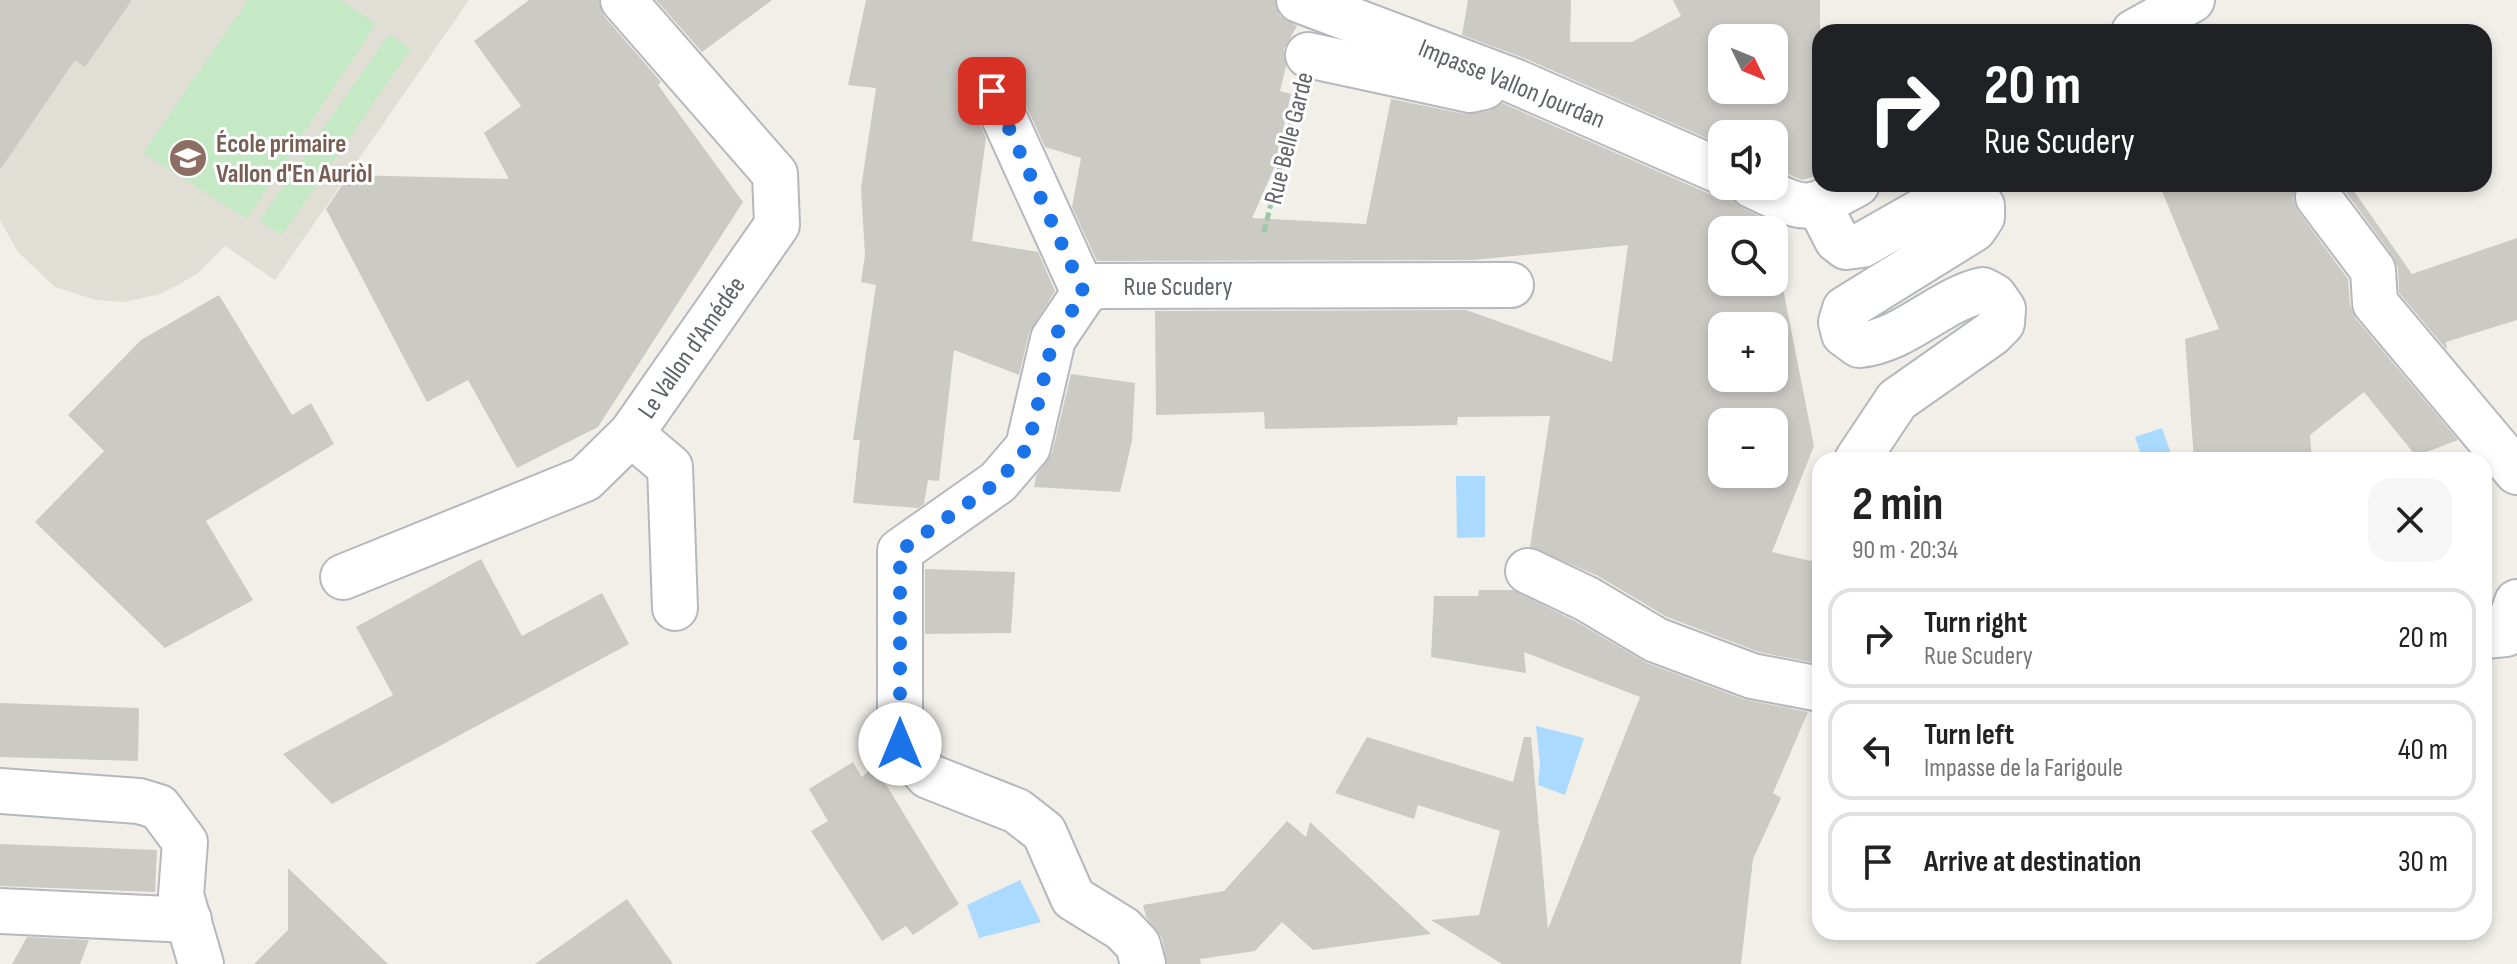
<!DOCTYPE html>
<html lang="en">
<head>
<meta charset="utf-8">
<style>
	body { margin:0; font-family:"Sofia Sans Condensed",sans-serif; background:#f6f6f6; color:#222; height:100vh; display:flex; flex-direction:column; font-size:30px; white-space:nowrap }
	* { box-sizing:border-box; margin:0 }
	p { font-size:26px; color:#767676 }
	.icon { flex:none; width:44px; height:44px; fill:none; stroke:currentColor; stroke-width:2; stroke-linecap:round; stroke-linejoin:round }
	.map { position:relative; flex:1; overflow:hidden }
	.side { position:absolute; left:1812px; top:452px; width:680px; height:488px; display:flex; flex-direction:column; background:#fff; border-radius:24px; box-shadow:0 4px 12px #0003 }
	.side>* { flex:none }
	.guide { position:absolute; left:1812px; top:24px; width:680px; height:168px; border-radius:24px; box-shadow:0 4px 12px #0003; background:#202124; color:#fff; overflow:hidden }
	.needle { width:52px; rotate:133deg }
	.tools { position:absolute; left:1708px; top:24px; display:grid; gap:16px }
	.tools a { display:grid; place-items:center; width:80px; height:80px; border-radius:16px; background:#fff; box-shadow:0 4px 12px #0003; font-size:40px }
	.pin { position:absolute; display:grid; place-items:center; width:68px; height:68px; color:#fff; margin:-34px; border-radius:16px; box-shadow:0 4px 12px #0006 }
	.me { position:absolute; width:88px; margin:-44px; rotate:0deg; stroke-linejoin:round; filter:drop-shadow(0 0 6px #0008) }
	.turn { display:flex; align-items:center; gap:28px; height:168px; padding:0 40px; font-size:36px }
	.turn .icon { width:104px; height:104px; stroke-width:2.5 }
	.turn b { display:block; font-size:56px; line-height:68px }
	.round { display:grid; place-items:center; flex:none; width:84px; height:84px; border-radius:24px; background:#f6f6f6 }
	.summary { display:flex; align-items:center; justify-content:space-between; height:136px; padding:0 40px }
	h1 { font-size:48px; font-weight:700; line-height:60px }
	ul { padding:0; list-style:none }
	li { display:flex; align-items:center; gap:24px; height:100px; margin:0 16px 12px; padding:0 24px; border:4px solid #e0e0e0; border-radius:24px }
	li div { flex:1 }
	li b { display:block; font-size:30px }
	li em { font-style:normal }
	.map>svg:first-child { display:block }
	.education { fill:#e1ded6 }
	.green { fill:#c5e8c5 }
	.water { fill:#aadaff }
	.building { fill:#cccac5; fill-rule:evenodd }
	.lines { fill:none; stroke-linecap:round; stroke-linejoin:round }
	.minor-casing { stroke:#b5b8bc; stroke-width:48 }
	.path { stroke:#9cc7a9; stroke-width:5; stroke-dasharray:8 4; stroke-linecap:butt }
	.minor { stroke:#fff; stroke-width:44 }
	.route { stroke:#1a73e8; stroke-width:14; stroke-dasharray:0 25.2 }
	.labels { text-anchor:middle; stroke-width:6; stroke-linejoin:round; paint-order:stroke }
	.street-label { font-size:26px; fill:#5f6368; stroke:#fff }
	.education-label { font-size:26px; font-weight:bold; fill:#785e54; stroke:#fff; text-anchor:start }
</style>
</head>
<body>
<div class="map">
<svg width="2517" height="964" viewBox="0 0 2517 964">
	<rect width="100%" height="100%" fill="#f1efe8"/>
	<path class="education" d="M 0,0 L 469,0 L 275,280 L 225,246 L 197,274 L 179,284 L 160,294 L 124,302 L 96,300 L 55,287 L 18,252 L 0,220 Z"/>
	<g class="green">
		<path d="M 248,0 L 341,0 L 376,24 L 247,219 L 143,153 Z"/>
		<path d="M 389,34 L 411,49 L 282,235 L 259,221 Z"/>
	</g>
	<g class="water">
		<path d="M 2162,428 L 2173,460 L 2143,460 L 2135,437 Z"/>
		<path d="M 1456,476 L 1485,476 L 1485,537 L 1457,538 Z"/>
		<path d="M 1536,726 L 1584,738 L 1565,795 L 1538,785 L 1540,763 Z"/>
		<path d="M 1020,880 L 1041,922 L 979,938 L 967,905 Z"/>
	</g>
	<g class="building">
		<path d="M 0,0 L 132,0 L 85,67 L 75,60 L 0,170 Z"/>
		<path d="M 529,0 L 599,0 L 604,16 L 661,82 L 658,85 L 743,202 L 598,427 L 517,468 L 468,380 L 427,402 L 326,209 L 349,175 L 509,179 L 484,133 L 521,106 L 474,41 Z"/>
		<path d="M 656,0 L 772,0 L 702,52 Z"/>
		<path d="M 866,0 L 1275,0 L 1280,16 L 1297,26 L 1284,49 L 1286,66 L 1280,91 L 1291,94 L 1275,166 L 1252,218 L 1366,224 L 1391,99 L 1465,114 L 1489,111 L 1502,103 L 1712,195 L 1730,195 L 1742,208 L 1770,221 L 1772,230 L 1722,230 L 1722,282 L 1774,282 L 1774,243 L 1814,446 L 1772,552 L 1820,563 L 1820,664 L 1759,652 L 1667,617 L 1598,576 L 1530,547 L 1550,416 L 1458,417 L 1457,425 L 1265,429 L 1264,412 L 1156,415 L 1155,311 L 1466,310 L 1612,362 L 1628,245 L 1473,260 L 1097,261 L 1072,207 L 1081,158 L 1045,147 L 1015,81 L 1007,71 L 995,66 L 981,69 L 971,77 L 967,88 L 969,101 L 986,138 L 972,241 L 1038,252 L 1055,291 L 1029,333 L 1019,375 L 954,350 L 939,481 L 928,480 L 924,504 L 918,508 L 853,503 L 860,440 L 853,440 L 876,285 L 861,282 L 865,255 L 861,188 L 876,88 L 848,85 ZM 1722,326 L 1774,326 L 1774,378 L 1722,378 ZM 1722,422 L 1774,422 L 1774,474 L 1722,474 Z"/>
		<path d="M 1468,0 L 1571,0 L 1570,42 L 1632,42 L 1681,16 L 1673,0 L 1820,0 L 1820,175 L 1802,180 L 1774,168 L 1774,134 L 1722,134 L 1722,145 L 1524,58 L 1462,35 ZM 1722,38 L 1774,38 L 1774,90 L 1722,90 Z"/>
		<path d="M 2159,184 L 2297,184 L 2293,199 L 2298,211 L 2348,279 L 2350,305 L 2356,319 L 2458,440 L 2416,456 L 2364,392 L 2310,435 L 2312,460 L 2194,460 L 2185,339 L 2219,329 Z"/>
		<path d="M 2340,184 L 2349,184 L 2412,274 L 2517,238 L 2517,320 L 2446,342 L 2447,350 L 2399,293 L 2398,268 L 2393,256 Z"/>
		<path d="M 219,295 L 292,415 L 311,403 L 334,444 L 206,521 L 253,600 L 165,648 L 35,522 L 104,451 L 68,415 L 141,340 Z"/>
		<path d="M 1071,374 L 1135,383 L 1132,441 L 1120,492 L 1034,487 L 1036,476 L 1052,453 Z"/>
		<path d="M 481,559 L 522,636 L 602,593 L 629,644 L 332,804 L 283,754 L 393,695 L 356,627 Z"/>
		<path d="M 925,569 L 1015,572 L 1011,633 L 925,634 Z"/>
		<path d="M 1479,590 L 1513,590 L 1575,621 L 1647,663 L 1743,699 L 1808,712 L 1773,793 L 1781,798 L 1753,859 L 1741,964 L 1502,964 L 1431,920 L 1479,915 L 1500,831 L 1418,805 L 1414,819 L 1335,793 L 1367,737 L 1513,782 L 1524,737 L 1531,737 L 1548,929 L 1640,697 L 1524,652 L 1526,673 L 1431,657 L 1434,596 L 1478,596 Z"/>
		<path d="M 0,703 L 139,708 L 138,761 L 0,757 Z"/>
		<path d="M 853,762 L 862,777 L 874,765 L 959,904 L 913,935 L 906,926 L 882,941 L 811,831 L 828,821 L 809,789 Z"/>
		<path d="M 1287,821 L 1306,837 L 1310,822 L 1431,934 L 1313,950 L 1282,922 L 1255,951 L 1200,959 L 1201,964 L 1167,964 L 1162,938 L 1146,917 L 1143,905 L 1224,891 Z"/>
		<path d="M 0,844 L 157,850 L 155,892 L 0,886 Z"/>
		<path d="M 288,868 L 388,964 L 254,964 L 288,930 Z"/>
		<path d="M 627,899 L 673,964 L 535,964 Z"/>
		<path d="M 27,937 L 89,940 L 80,964 L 12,964 Z"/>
	</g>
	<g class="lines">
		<g class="minor-casing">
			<g id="minor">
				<path d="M 1299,0 L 1514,81 L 1722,172"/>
				<path d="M 2134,32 L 2192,0"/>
				<path d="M 1308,55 L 1470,90 L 1484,87"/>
				<path d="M 992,91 L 1084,293"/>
				<path d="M 1753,186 C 1809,211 1802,214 1857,184"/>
				<path d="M 2318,197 L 2373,270 L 2375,303 L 2517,472"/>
				<path d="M 1819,205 L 1837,240 L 1846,247 L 1862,245 L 1952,194 L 1963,192 L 1982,206 L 1982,217 L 1974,229 L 1845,309 L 1841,322 L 1844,334 L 1859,345 C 1905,341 1939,300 1983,290 L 1994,296 L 2003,309 L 2002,323 L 1991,334 L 1897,400 L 1857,460"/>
				<path d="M 631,434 L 670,467 L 675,608"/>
				<path d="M 1528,571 L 1587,599 L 1656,640 L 1752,676 L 1820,689"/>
				<path d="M 343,577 L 585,479 L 631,434 L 777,225 L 775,174 L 623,0"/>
				<path d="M 2484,636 L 2506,634 L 2517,602"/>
				<path d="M 0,791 L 139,801 L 159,807 L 185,842 L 181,895 L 201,964"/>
				<path d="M 0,911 L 189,920"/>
				<path d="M 1143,964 L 1138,945 L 1123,929 L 1073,898 L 1044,832 L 1017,811 L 928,776 L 900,744 L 900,551 L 998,482 L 1028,447 L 1053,339 L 1084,293 L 1096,286 L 1511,285"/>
			</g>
		</g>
		<path class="path" d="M 1264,232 L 1295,106"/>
		<use href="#minor" class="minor"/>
	</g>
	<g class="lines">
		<path class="route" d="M 900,744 L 900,551 L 998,482 L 1028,447 L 1053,339 L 1084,293 L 992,91"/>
	</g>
	<defs>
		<g id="school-disc" transform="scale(2)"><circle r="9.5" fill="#8d6e63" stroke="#fff"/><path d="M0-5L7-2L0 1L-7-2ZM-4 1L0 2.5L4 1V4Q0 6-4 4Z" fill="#fff"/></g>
	</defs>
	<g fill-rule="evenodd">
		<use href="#school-disc" x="188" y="158"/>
	</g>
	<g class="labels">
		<g class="street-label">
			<text transform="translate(1512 83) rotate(22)" y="9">Impasse Vallon Jourdan</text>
			<text transform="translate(1288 138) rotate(-76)" y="9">Rue Belle Garde</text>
			<text x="1178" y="295">Rue Scudery</text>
			<text transform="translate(691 347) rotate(-55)" y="9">Le Vallon d'Amédée</text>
		</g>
		<g class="education-label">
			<text x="216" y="152">École primaire<tspan x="216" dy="30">Vallon d'En Auriòl</tspan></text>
		</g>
	</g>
</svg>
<div class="tools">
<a><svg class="needle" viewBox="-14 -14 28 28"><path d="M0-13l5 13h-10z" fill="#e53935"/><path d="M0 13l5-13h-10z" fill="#767676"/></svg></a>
<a><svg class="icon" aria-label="sound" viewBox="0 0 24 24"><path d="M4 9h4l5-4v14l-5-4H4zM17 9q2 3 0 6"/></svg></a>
<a><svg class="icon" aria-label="search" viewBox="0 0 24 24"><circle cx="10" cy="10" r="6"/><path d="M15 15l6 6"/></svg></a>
<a>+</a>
<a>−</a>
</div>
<div class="pin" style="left:992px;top:91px;background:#d93025"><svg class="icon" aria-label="arrive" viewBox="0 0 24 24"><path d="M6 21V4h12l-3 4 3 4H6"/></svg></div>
<svg class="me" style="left:900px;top:744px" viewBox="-20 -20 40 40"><circle r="19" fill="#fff"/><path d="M0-13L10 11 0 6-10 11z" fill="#1a73e8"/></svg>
<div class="guide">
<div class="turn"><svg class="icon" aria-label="right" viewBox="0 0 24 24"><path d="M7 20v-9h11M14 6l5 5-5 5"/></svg><div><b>20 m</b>Rue Scudery</div></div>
</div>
<section class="side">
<div class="summary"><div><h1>2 min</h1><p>90 m · 20:34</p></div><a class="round"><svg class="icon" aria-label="close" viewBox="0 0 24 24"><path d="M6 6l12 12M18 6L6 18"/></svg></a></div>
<ul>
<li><svg class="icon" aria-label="right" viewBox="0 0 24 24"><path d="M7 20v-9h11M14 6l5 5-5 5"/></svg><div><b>Turn right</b><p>Rue Scudery</p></div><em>20 m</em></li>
<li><svg class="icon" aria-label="left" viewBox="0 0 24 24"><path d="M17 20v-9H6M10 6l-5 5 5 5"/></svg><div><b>Turn left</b><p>Impasse de la Farigoule</p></div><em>40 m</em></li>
<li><svg class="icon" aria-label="arrive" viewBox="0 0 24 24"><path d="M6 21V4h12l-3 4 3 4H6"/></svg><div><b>Arrive at destination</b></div><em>30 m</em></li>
</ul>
</section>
</div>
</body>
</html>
